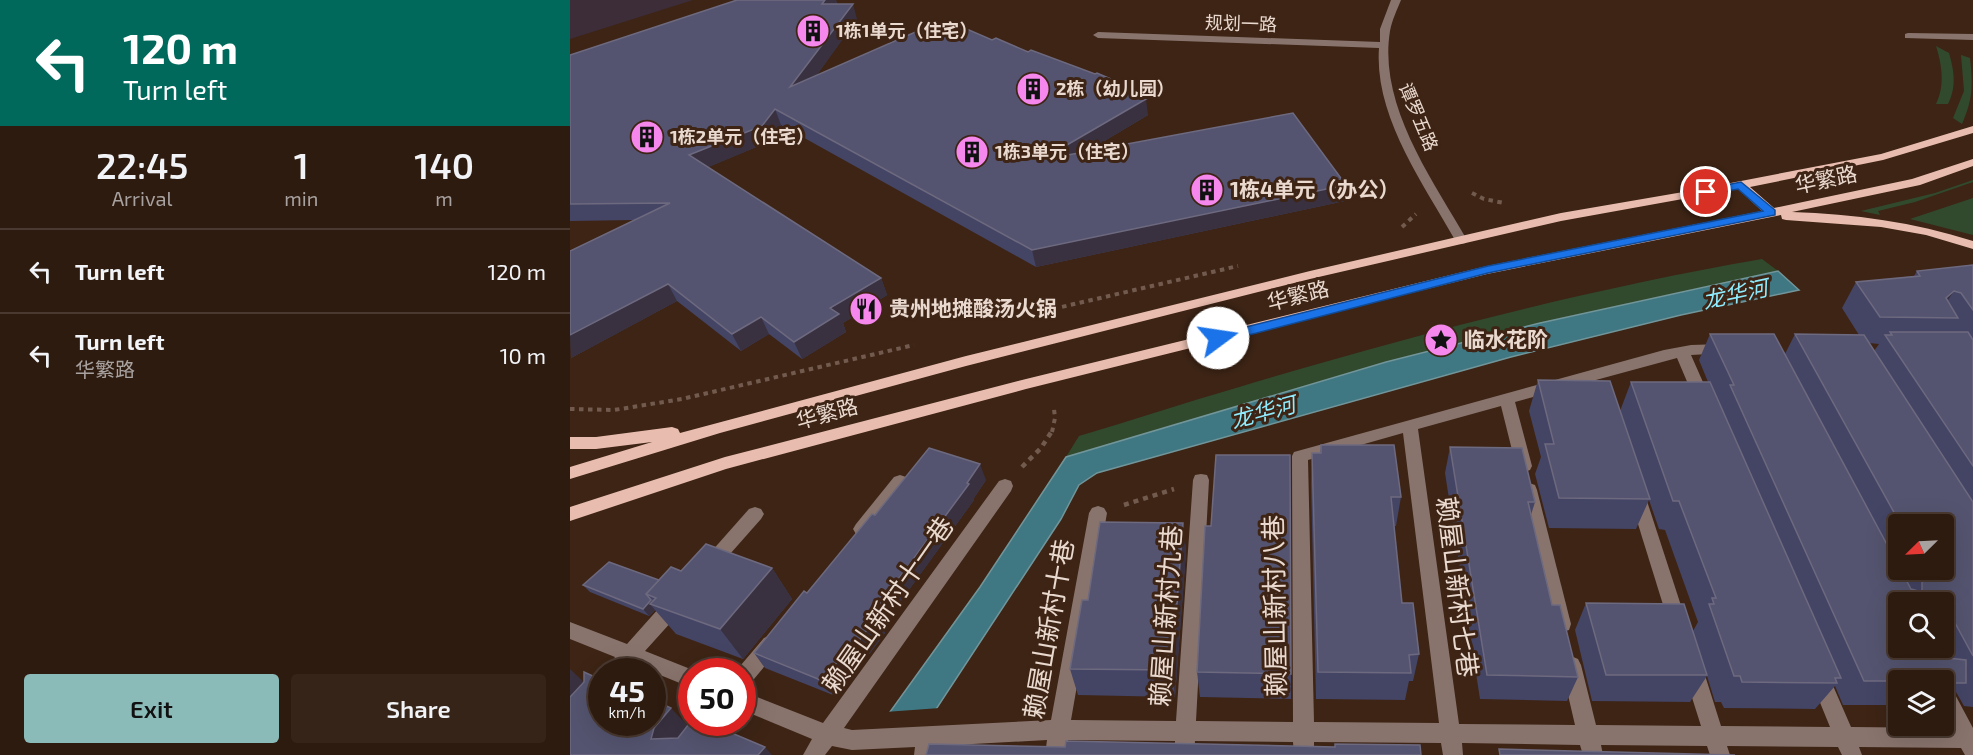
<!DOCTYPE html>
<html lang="en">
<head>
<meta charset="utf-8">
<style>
	body { margin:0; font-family:"Exo 2","Noto Sans SC",sans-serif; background:#362419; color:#f1f3f6; height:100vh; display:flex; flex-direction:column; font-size:22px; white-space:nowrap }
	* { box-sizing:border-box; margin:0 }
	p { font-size:20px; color:#a7a19f }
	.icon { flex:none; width:33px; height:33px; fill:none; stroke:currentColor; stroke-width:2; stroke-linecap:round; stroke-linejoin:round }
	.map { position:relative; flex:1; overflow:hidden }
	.details { display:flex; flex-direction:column; background:#2e1b10; width:570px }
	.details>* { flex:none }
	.hud { background:#00695c; color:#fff; overflow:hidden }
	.needle { width:39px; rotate:246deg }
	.buttons { position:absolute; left:1318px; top:514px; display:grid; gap:12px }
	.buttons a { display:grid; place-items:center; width:66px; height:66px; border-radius:6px; background:#2e1b10; box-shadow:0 6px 24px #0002,0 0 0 2px #493930; font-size:30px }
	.speed { position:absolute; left:18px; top:658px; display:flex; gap:12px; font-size:30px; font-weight:700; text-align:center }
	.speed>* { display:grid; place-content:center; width:78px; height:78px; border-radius:50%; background:#2e1b10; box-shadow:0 6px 24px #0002,0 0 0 2px #493930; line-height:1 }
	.speed small { font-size:15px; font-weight:400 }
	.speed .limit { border:9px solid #d22; background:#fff; color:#111 }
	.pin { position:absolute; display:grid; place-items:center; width:51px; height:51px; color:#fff; margin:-26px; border:3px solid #fff; border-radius:50%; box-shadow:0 2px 6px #0007 }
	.me { position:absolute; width:66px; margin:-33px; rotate:76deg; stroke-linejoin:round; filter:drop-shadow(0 0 4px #0008) }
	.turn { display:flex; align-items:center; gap:21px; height:126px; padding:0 24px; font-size:27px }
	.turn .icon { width:78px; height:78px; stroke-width:2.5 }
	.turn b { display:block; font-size:42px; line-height:51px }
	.eta { display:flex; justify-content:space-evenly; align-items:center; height:102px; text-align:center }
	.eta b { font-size:36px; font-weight:600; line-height:42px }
	.button { display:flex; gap:12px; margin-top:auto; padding:12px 24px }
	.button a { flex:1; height:69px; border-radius:6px; background:#8bbbb9; color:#111; font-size:24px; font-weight:600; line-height:69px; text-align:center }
	.button a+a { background:#362419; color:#f1f3f6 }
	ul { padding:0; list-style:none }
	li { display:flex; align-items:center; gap:18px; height:84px; padding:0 24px; border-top:2px solid #493930 }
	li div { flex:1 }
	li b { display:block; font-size:22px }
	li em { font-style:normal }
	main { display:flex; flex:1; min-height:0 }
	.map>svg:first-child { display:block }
	.education { fill:#3c2d39 }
	.green { fill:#314a2d }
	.water { fill:#3f7883; stroke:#72959a; stroke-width:1.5 }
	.pier { fill:#3d2415 }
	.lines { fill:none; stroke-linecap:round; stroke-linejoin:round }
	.path-far1 { stroke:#725b4e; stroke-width:4; stroke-dasharray:4.5 4.5; stroke-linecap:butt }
	.path { stroke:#725b4e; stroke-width:4.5; stroke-dasharray:5 5; stroke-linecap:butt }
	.minor { fill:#89746d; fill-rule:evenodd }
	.major { fill:#e8bdaf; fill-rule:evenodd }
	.wall { fill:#444465; fill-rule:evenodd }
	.shaded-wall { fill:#393140 }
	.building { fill:#555470; stroke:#6d697f; stroke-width:1.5 }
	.route { fill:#1a73e8; stroke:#114b97; stroke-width:1.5 }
	.labels { text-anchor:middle; stroke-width:6; stroke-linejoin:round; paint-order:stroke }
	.far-street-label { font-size:18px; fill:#ead9cf; stroke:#3d2415 }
	.far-poi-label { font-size:18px; font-weight:bold; fill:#ead9cf; stroke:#3d2415; text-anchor:start }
	.street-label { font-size:21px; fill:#ead9cf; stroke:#3d2415 }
	.poi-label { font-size:21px; font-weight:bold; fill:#ead9cf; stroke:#3d2415; text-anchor:start }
	.water-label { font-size:22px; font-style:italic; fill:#8fecfe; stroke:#3d2415 }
	.near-street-label { font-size:26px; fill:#ead9cf; stroke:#3d2415 }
</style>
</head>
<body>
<main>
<section class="details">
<div class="hud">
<div class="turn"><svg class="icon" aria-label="left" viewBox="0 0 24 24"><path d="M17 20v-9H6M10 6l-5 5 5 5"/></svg><div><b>120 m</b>Turn left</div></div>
</div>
<div class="eta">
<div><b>22:45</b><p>Arrival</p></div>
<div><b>1</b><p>min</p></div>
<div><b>140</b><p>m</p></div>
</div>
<ul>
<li><svg class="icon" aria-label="left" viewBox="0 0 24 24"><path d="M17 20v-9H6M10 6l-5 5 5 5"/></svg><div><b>Turn left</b></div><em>120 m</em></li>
<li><svg class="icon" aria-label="left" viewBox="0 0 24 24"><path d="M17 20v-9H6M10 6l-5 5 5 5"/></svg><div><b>Turn left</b><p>华繁路</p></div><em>10 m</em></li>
</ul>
<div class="button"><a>Exit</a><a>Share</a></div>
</section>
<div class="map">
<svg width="1403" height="755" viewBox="0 0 1403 755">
	<rect width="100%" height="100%" fill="#3d2415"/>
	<path class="education" d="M 0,0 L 123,0 L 0,39 Z"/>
	<g class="green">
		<path d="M 1366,46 L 1379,53 C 1384,71 1387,86 1378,104 L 1366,104 C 1375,86 1372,65 1366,46 Z"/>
		<path d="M 1391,55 L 1400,58 C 1403,85 1403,99 1392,124 L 1383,118 L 1394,91 Z"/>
		<path d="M 1403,180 L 1403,182 L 1345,202 L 1308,211 L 1310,215 L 1291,211 L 1365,193 Z"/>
		<path d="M 1403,198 L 1403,235 L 1340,219 Z"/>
		<path d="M 1192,259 L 1208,271 L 970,323 L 816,362 L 496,457 L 509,436 C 561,421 613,403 666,388 C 839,336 1013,290 1192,259 Z"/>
	</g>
	<path class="water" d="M 1208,271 L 1229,290 L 1111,315 L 941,357 L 527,473 L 509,485 L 491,519 L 336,755 L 289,755 L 410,587 L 496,457 L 816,362 L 970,323 Z"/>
	<path class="pier" d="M 370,708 L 340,755 L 286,755 L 315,712 Z"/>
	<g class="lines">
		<g class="path-far1">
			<path d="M 902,193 L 914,199 L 934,203"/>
			<path d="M 832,227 L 846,214"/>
			<path d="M 457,315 L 668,266"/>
			<path d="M 0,409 L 44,410 L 112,399 L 344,345"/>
			<path d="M 482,432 L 485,418 L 484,409"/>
		</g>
		<g class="path">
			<path d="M 452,467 L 471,448 L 482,431"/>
			<path d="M 554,505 L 604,489"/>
		</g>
		<g class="minor">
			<path d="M 821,0 L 831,0 C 827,10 822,20 820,31 C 808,105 862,179 897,240 L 896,243 L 891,244 L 885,240 C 853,183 804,116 809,48 L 528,38 L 523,35 L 528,32 L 810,42 L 810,29 Z"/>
			<path d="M 1338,33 L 1403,34 L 1403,40 L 1335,38 L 1335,34 Z"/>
			<path d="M 1152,344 L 1157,345 L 1159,349 L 1157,353 L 1121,355 L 1140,398 L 1137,402 L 1127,402 L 1124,398 L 1107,358 L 945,402 L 962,466 L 960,470 L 954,472 L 948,470 L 946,466 L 931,406 L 848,429 L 889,724 L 1005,725 L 991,665 L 994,659 L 1001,656 L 1008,659 L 1011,665 L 1026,725 L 1131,726 L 1113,669 L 1116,663 L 1123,660 L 1130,663 L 1133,669 L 1151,726 L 1260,727 L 1240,678 L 1243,672 L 1250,669 L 1257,672 L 1281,727 L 1381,728 L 1374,715 L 1374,685 L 1381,687 L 1403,728 L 1403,755 L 1395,755 L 1391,748 L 1289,747 L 1292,755 L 1272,755 L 1268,747 L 1157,746 L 1160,755 L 1140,755 L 1137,746 L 1031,745 L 1033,755 L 1013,755 L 1010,745 L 892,743 L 893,755 L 873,755 L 871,743 L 744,742 L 744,755 L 724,755 L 723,742 L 625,741 L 624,755 L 604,755 L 605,741 L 498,740 L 495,755 L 475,755 L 477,740 L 366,746 L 364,755 L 344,755 L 345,747 L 282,750 L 262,746 L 255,755 L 233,755 L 242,739 L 172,710 L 172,691 L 253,723 L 429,481 L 435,479 L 441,481 L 443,486 L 441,491 L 274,728 L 282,730 L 481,720 L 519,513 L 522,508 L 528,506 L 534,508 L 537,513 L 501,720 L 606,721 L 623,480 L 625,475 L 631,474 L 637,475 L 639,480 L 626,721 L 723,722 L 722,456 L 724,452 L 1094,350 L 1121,345 ZM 833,433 L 869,723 L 744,722 L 738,460 Z"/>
			<path d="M 330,475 L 336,477 L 338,482 L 336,487 L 298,534 L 292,536 L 286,534 L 283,529 L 286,524 L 324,477 Z"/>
			<path d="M 959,483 L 965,485 L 967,490 L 1001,624 L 999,630 L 992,632 L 985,630 L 983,624 L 951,490 L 953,485 Z"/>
			<path d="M 1067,488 L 1073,490 L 1075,495 L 1117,624 L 1115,630 L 1108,632 L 1101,630 L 1099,624 L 1059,495 L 1061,490 Z"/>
			<path d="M 185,507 L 191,509 L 194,514 L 191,519 L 145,571 L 139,574 L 133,571 L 130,566 L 133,561 L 179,509 Z"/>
			<path d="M 105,596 L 112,598 L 114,604 L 112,610 L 75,651 L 128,672 L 122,672 L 122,688 L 63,664 L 57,672 L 34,672 L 45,657 L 0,639 L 0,622 L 57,644 L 98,598 Z"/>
			<path d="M 201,635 L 208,638 L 211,644 L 208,650 L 179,685 L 172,688 L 172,672 L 165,672 L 194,638 Z"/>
		</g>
		<path class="major" d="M 1403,126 L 1403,133 L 1313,160 L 1180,187 L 1204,208 L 1342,179 L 1403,159 L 1403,166 L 1350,185 L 1222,212 C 1284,214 1344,222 1403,241 L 1403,249 L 1356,235 L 1311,227 L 1216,220 L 1212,219 L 1211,215 L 917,274 L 456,389 L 156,469 L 0,521 L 0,507 L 155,457 L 456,379 L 917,266 L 1192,211 L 1168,189 L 991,221 L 740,279 L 396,366 L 150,433 L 0,479 L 0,467 L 82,442 L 26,449 L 0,449 L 0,437 L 26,437 L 102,427 L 108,429 L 110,433 L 396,356 L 740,271 L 991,213 L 1119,191 L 1311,154 Z"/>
	</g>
	<g class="wall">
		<path d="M 167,0 L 266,0 L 267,4 L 287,19 L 246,76 L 375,33 L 422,40 L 560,87 L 561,93 L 578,115 L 516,152 L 776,185 L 775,201 L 466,267 L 211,125 L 198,142 L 138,167 L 311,278 L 317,295 L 273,323 L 276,332 L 232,359 L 199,334 L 171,351 L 107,301 L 1,358 L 0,251 L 65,220 L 0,221 L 0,55 Z"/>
		<path d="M 1403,265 L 1403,707 L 1394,706 L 1386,692 L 1374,704 L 1374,681 L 1329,681 L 1329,705 L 1273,705 L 1265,686 L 1245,709 L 1154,708 L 1151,702 L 1145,702 L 1137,676 L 1120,702 L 1022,701 L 1005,630 L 1016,603 L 1123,631 L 1128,622 L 1095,530 L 1089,529 L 1079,500 L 1066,529 L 979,528 L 965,474 L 971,457 L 959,411 L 968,380 L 1050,411 L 1061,382 L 1138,382 L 1129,360 L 1140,334 L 1215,354 L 1225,334 L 1289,335 L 1272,308 L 1286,282 L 1344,276 L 1347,271 ZM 1299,343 L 1309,344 L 1304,351 ZM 1329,525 L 1374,525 L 1374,570 L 1329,570 ZM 1374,603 L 1374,648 L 1329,648 Z"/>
		<path d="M 751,445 L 831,497 L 826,526 L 824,526 L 832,603 L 849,654 L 843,681 L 839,681 L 835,700 L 746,699 L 741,483 L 742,453 L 750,453 Z"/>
		<path d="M 880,447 L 965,502 L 961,515 L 982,605 L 1008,677 L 997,701 L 910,699 L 875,473 Z"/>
		<path d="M 416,480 L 404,498 L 404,500 L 312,627 L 315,633 L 294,661 L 289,660 L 263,695 L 195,668 L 184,653 L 305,515 Z"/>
		<path d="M 613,523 L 616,552 L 605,697 L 508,695 L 500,669 L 518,600 Z"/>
		<path d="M 202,568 L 222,599 L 173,659 L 106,634 L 85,610 L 79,616 L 20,592 L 13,585 L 89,580 L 111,571 Z"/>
		<path d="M 627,672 L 721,674 L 721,699 L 630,697 Z"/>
	</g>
	<g class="shaded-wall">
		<path d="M 255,0 L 266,0 L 267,5 L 252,4 Z"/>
		<path d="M 283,4 L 287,19 L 227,103 L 220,87 Z"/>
		<path d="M 560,87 L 562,102 L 554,90 Z"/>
		<path d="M 576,99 L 578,115 L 474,177 L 471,160 Z"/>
		<path d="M 205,109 L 211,125 L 198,142 L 127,172 L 119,155 Z"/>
		<path d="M 776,185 L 775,201 L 466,267 L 462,250 Z"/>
		<path d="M 311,278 L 317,295 L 273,323 L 276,332 L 232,359 L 224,342 L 260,308 Z"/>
		<path d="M 98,284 L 107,301 L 1,358 L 0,335 Z"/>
		<path d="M 1384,291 L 1367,317 L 1376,298 Z"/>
		<path d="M 191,317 L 199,334 L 171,351 L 162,334 Z"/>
		<path d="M 410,464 L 416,480 L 404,498 L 404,500 L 312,627 L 315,633 L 294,661 L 285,646 L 301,616 Z"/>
		<path d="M 613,523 L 616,552 L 605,697 L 602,670 Z"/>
		<path d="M 202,568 L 222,599 L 173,659 L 150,629 Z"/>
		<path d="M 81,600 L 86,606 L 80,604 L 85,610 L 79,616 L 73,609 Z"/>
		<path d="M 280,645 L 289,660 L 263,695 L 253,681 Z"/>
		<path d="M 0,669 L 16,684 L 0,702 Z"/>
		<path d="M 92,701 L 100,709 L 101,708 L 118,726 L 100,755 L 81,739 L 90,703 Z"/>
		<path d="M 195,747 L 202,755 L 188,755 Z"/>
	</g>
	<g class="building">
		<path d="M 167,0 L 255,0 L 252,4 L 283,4 L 220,87 L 359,26 L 375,33 L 390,26 L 422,40 L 426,38 L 458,52 L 461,50 L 525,74 L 527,73 L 560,87 L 554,90 L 576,99 L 471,160 L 723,113 L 776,185 L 462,250 L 205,109 L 192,126 L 119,155 L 311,278 L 260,308 L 269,314 L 224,342 L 191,317 L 162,334 L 98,284 L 0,335 L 0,251 L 100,203 L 0,204 L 0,55 Z"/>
		<path d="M 1403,265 L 1403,310 L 1391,293 L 1384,291 L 1376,298 L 1388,318 L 1310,317 L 1286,282 L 1350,276 L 1347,271 Z"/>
		<path d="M 1320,332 L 1398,332 L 1403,340 L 1403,466 L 1315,335 L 1322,335 Z"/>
		<path d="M 1140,334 L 1204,334 L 1329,567 L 1329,570 L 1331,570 L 1341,589 L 1352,592 L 1352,581 L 1359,580 L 1359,575 L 1356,570 L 1374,570 L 1374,525 L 1331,525 L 1225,334 L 1294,335 L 1403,502 L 1403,656 L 1385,623 L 1374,622 L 1374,603 L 1329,603 L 1329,648 L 1373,648 L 1378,658 L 1396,660 L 1396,683 L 1374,683 L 1374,681 L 1294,681 L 1160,385 L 1164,385 Z"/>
		<path d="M 968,380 L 1040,381 L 1080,499 L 989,498 L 975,444 L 984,444 Z"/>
		<path d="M 1061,382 L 1140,382 L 1271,678 L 1265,678 L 1267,683 L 1172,682 L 1170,676 L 1164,676 L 1139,604 L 1144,604 L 1142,598 L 1146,598 L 1109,501 L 1103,501 Z"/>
		<path d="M 751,445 L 824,445 L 831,497 L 821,497 L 832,603 L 843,603 L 849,654 L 839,655 L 841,673 L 748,672 L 742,453 L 751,453 Z"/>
		<path d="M 880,447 L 952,448 L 965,502 L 958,502 L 982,605 L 990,605 L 1008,677 L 917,675 Z"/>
		<path d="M 359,448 L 410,464 L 397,483 L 399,484 L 301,616 L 306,618 L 285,646 L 280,645 L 253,681 L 184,653 L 234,591 L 237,593 L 302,514 L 305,515 Z"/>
		<path d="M 646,455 L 720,455 L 721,674 L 627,672 L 635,526 L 641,526 Z"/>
		<path d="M 530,522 L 613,523 L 602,670 L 500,669 L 512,600 L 518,600 Z"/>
		<path d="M 136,544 L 202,568 L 150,629 L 80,604 L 86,598 L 76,594 L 101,567 L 111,571 Z"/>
		<path d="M 39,562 L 89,580 L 76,594 L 81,600 L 73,609 L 13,585 Z"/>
		<path d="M 1016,603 L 1114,604 L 1137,675 L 1036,675 Z"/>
		<path d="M 14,672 L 27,678 L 30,675 L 32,676 L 32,723 L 82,723 L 82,697 L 92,701 L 90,703 L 101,708 L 84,728 L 81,739 L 108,738 L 122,720 L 122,723 L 138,723 L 195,747 L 188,755 L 0,755 L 0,697 L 14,682 Z"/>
		<path d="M 496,741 L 765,747 L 765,744 L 850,745 L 851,755 L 356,755 L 359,744 L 495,747 Z"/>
		<path d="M 929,749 L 1165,755 L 930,755 Z"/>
	</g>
	<path class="route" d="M 1171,182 L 1205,210 L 1205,215 L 918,273 L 648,343 L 642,338 L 648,334 L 918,266 L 1193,211 L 1168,189 L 1136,195 L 1131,192 L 1136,189 Z"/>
	<defs>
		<g id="building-disc" transform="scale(1.725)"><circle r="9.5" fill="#f688ed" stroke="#3d2415"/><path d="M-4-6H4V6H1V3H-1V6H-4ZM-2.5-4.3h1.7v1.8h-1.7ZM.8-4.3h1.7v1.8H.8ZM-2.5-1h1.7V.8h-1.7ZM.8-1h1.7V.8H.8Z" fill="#111"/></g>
		<g id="restaurant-disc" transform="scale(1.725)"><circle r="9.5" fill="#f688ed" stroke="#3d2415"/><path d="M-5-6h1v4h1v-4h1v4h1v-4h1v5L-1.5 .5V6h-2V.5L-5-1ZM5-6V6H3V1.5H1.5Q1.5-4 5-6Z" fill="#111"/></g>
		<g id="sight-disc" transform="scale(1.725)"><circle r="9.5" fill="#f688ed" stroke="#3d2415"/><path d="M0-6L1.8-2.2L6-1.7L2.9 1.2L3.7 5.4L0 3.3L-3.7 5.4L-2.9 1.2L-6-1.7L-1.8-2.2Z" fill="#111"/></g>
	</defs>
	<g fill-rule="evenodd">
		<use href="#building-disc" x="243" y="31"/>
		<use href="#building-disc" x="463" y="89"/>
		<use href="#building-disc" x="77" y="137"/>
		<use href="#building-disc" x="402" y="152"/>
		<use href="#building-disc" x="637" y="190"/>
		<use href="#restaurant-disc" x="296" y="309"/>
		<use href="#sight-disc" x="871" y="340"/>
	</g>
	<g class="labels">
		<g class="far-street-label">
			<text transform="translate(671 24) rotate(2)" y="6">规划一路</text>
			<text transform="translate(848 117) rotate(67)" y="6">谭罗五路</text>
		</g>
		<g class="far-poi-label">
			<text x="266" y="37">1栋1单元（住宅）</text>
			<text x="486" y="95">2栋（幼儿园）</text>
			<text x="100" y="143">1栋2单元（住宅）</text>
			<text x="425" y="158">1栋3单元（住宅）</text>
		</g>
		<g class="street-label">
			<text transform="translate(1256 180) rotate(-12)" y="7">华繁路</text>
			<text transform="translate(728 296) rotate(-14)" y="7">华繁路</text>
			<text transform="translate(257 414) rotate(-15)" y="7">华繁路</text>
		</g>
		<g class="poi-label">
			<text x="660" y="197">1栋4单元（办公）</text>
			<text x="319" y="316">贵州地摊酸汤火锅</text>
			<text x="894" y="347">临水花阶</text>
		</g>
		<g class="water-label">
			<text transform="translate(1165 294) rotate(-12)" y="8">龙华河</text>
			<text transform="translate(693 412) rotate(-15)" y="8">龙华河</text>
		</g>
		<g class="near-street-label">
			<text transform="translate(887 587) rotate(83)" y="9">赖屋山新村七巷</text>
			<text transform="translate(318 605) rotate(-55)" y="9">赖屋山新村十一巷</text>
			<text transform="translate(705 606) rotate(-91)" y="9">赖屋山新村八巷</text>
			<text transform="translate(596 616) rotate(-86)" y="9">赖屋山新村九巷</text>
			<text transform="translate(479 629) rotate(-80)" y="9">赖屋山新村十巷</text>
		</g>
	</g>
</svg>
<div class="buttons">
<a><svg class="needle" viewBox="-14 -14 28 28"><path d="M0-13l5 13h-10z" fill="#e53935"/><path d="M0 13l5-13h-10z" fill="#a7a19f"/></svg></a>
<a><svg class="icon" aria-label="search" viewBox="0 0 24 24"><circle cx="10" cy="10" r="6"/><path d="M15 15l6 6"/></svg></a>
<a><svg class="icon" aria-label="layers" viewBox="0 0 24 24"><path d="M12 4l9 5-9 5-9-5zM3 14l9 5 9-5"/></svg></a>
</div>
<div class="speed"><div>45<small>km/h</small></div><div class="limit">50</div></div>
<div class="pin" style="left:1136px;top:192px;background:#d93025"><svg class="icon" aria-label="arrive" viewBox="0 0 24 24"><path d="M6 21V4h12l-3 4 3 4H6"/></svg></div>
<svg class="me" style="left:648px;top:338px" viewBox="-20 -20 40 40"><circle r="19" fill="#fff"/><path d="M0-13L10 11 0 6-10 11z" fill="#1a73e8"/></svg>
</div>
</main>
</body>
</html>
